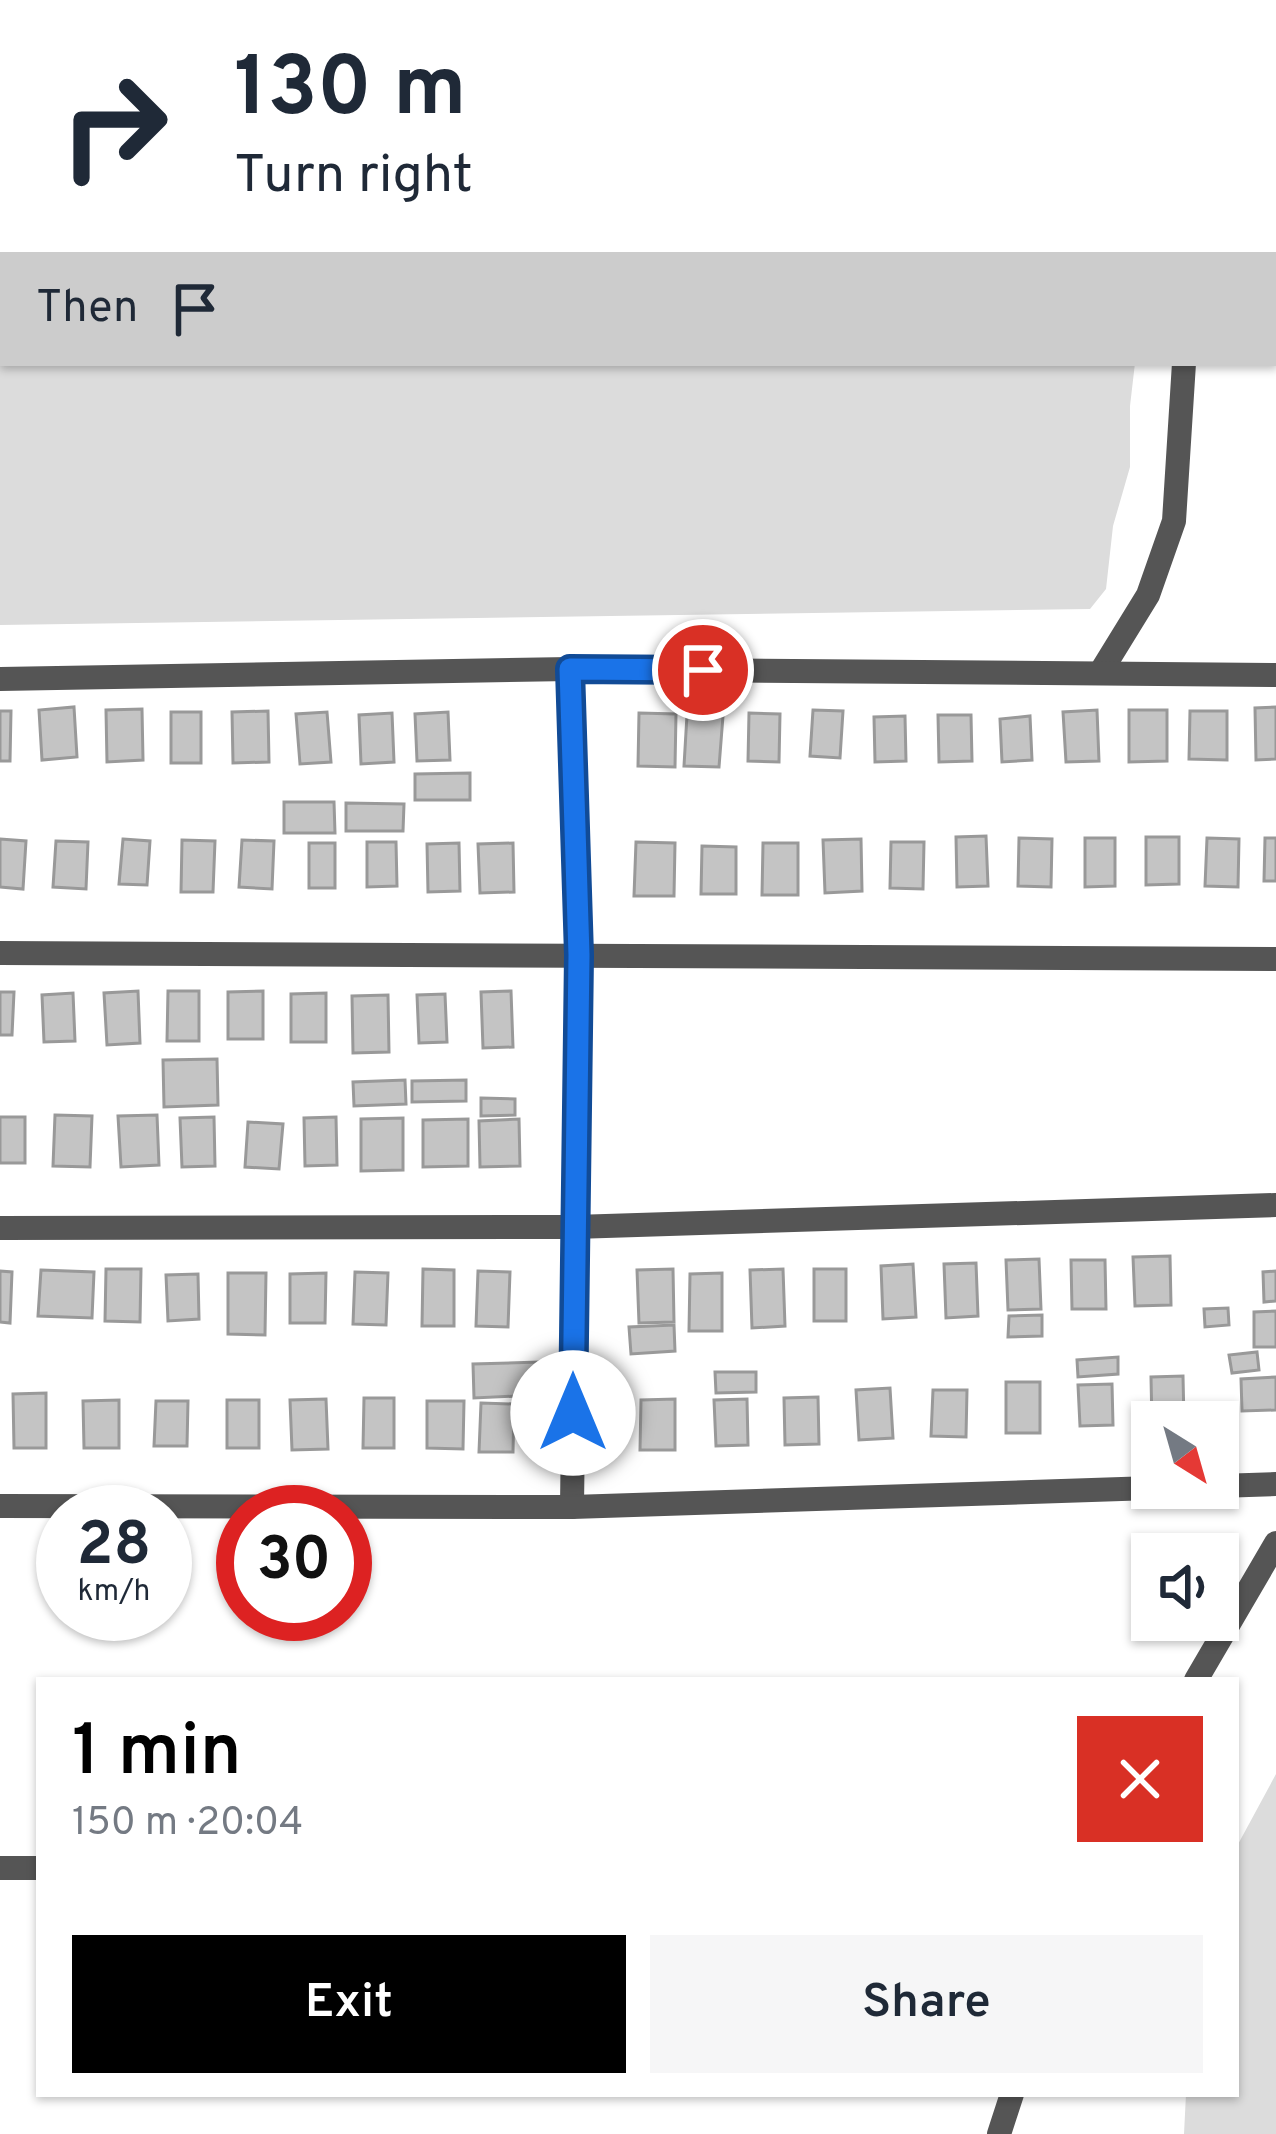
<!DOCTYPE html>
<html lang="en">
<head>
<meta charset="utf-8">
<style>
	body { margin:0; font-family:Overpass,sans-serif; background:#f6f6f7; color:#1f2937; height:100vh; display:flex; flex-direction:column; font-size:45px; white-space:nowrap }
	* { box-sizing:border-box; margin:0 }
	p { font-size:39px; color:#747a83 }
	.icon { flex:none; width:66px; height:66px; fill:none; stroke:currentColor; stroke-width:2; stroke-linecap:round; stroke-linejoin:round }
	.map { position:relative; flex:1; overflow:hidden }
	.details { position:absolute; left:36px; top:1677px; width:1203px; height:420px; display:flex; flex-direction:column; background:#fff; border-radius:0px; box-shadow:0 3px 9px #0004 }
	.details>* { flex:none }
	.banner { position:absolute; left:0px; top:0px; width:1278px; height:366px; box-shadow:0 3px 9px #0004; background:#fff; color:#1f2937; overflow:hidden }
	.needle { width:78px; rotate:143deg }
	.buttons { position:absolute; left:1131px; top:1401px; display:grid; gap:24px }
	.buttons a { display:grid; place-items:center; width:108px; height:108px; border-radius:0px; background:#fff; box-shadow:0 3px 9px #0004; font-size:60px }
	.speed { position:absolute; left:36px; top:1485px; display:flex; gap:24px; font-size:60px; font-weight:700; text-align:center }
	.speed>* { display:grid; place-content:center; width:156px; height:156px; border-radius:50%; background:#fff; box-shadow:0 3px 9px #0004; line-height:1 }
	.speed small { font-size:30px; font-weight:400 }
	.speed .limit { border:18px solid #d22; background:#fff; color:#111 }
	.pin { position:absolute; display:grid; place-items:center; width:102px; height:102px; color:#fff; margin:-51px; border:6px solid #fff; border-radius:50%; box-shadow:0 3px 12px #0007 }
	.me { position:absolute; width:132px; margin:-66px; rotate:0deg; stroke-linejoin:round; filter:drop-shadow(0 0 9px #0008) }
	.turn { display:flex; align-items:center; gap:42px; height:252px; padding:0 36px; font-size:54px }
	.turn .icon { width:156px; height:156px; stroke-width:2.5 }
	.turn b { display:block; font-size:84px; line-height:102px }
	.then { display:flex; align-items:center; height:114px; padding:0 36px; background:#0003; gap:24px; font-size:45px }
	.round { display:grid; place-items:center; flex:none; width:126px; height:126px; border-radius:0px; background:#f6f6f7 }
	.summary { display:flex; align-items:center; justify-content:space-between; height:204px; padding:0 36px }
	h1 { font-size:72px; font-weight:600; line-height:90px; color:#000 }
	.button { display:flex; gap:24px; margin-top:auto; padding:24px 36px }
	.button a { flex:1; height:138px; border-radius:0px; background:#000; color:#fff; font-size:48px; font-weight:600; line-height:138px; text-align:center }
	.button a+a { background:#f6f6f7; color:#1f2937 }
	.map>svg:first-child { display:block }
	.green { fill:#dcdcdc }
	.building { fill:#c4c4c4; stroke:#999; stroke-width:3 }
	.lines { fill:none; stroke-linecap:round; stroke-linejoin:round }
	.path { stroke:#777; stroke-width:8; stroke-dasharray:3 6; stroke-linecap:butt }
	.street { stroke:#555; stroke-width:24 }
	.route-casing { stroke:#114b97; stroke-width:30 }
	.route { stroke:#1a73e8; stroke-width:21 }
</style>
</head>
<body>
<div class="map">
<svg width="1276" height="2134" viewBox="0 0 1276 2134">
	<rect width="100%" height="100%" fill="#fff"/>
	<g class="green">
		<path d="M 0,159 L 3,159 L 3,363 L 1135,363 L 1130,406 L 1130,467 L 1113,526 L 1106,589 L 1090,609 L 0,625 Z"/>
		<path d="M 1276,1774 L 1276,2134 L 1184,2134 L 1186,2094 L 1236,2094 L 1236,1848 Z"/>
	</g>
	<g class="building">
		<path d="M 74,707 L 77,757 L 42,760 L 39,710 Z"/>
		<path d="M 1276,707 L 1276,759 L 1256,760 L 1255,708 Z"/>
		<path d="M 142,709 L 143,760 L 107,762 L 106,710 Z"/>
		<path d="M 813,710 L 843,711 L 840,758 L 810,756 Z"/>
		<path d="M 1097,710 L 1099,761 L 1066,762 L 1063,712 Z"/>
		<path d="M 1129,710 L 1167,710 L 1167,761 L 1129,762 Z"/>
		<path d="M 0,711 L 11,711 L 10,761 L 0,761 Z"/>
		<path d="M 268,711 L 269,762 L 233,763 L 232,712 Z"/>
		<path d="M 1190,711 L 1227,711 L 1227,760 L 1189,759 Z"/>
		<rect x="171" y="712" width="30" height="51"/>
		<path d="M 327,712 L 331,762 L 300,764 L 296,714 Z"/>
		<path d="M 448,712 L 450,760 L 417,761 L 415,714 Z"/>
		<path d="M 392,713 L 394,762 L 361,764 L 359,715 Z"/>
		<path d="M 639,713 L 676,714 L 675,767 L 638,766 Z"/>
		<path d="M 749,713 L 780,714 L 779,762 L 748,761 Z"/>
		<path d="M 687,715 L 723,716 L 719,767 L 684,766 Z"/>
		<path d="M 938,715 L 971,715 L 972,761 L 939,762 Z"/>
		<path d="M 905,716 L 906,761 L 875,762 L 874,717 Z"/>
		<path d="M 1030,716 L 1032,760 L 1002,762 L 1000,719 Z"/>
		<path d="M 470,773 L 470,800 L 415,800 L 415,774 Z"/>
		<path d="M 284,802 L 334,802 L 335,833 L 284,833 Z"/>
		<path d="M 346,803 L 404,804 L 403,831 L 346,831 Z"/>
		<path d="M 986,836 L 988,886 L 957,887 L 956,837 Z"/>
		<path d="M 1146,837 L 1179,837 L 1179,884 L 1146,885 Z"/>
		<path d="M 1019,838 L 1052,839 L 1051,887 L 1018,886 Z"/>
		<path d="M 1085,838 L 1115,838 L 1115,886 L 1085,887 Z"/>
		<path d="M 1207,838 L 1239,839 L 1238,887 L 1205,886 Z"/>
		<path d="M 1265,838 L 1276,838 L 1276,881 L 1264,881 Z"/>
		<path d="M 0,839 L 26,841 L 23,889 L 0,887 Z"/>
		<path d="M 123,839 L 150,841 L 147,885 L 119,884 Z"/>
		<path d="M 861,839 L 862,891 L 825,893 L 823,840 Z"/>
		<path d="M 182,840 L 215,841 L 213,892 L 181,892 Z"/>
		<path d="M 242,840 L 274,841 L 272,889 L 239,887 Z"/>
		<path d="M 56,841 L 88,842 L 86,889 L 53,887 Z"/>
		<path d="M 367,842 L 396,842 L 397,886 L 367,887 Z"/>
		<path d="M 636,842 L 675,843 L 674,896 L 634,896 Z"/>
		<path d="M 891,842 L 924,842 L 923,889 L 890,888 Z"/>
		<rect x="309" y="843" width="26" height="45"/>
		<path d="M 459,843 L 460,891 L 428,892 L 427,844 Z"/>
		<path d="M 513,843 L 514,892 L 480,893 L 478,844 Z"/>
		<path d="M 763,843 L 798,843 L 798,895 L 762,895 Z"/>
		<path d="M 702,846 L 736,847 L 736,894 L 701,894 Z"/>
		<path d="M 138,991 L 140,1043 L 107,1045 L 104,993 Z"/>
		<path d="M 168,991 L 199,991 L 199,1041 L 167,1041 Z"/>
		<path d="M 263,991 L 263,1039 L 228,1039 L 228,992 Z"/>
		<path d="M 511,991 L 513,1047 L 483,1048 L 481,992 Z"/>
		<path d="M 0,992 L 14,992 L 12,1035 L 0,1035 Z"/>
		<path d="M 73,993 L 75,1041 L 44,1042 L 42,995 Z"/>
		<path d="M 326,993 L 326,1042 L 291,1042 L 291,994 Z"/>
		<path d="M 445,994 L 447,1042 L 419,1043 L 417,995 Z"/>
		<path d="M 388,995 L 389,1052 L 353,1053 L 352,996 Z"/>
		<path d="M 217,1059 L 218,1105 L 164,1107 L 163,1060 Z"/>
		<path d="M 405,1080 L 406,1104 L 354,1106 L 353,1082 Z"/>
		<path d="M 466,1080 L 466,1101 L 412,1102 L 412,1081 Z"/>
		<path d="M 481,1098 L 515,1099 L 515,1115 L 481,1116 Z"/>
		<path d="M 55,1115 L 92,1116 L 90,1167 L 53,1166 Z"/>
		<path d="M 157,1115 L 159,1165 L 121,1167 L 118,1116 Z"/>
		<rect x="0" y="1117" width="25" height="46"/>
		<path d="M 214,1117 L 215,1166 L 182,1167 L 180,1118 Z"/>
		<path d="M 336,1117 L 337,1165 L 305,1166 L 304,1118 Z"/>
		<path d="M 403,1118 L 403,1170 L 361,1171 L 361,1119 Z"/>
		<path d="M 468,1119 L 468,1166 L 423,1167 L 423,1120 Z"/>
		<path d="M 519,1119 L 520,1166 L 480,1167 L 479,1121 Z"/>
		<path d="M 248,1122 L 283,1124 L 279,1169 L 245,1167 Z"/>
		<path d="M 1170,1256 L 1171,1305 L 1135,1306 L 1133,1257 Z"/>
		<path d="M 1039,1259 L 1041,1309 L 1008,1310 L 1006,1260 Z"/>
		<path d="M 1071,1260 L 1105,1260 L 1106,1309 L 1072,1309 Z"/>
		<path d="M 976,1263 L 978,1316 L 946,1318 L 944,1264 Z"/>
		<path d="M 913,1264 L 916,1317 L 883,1319 L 881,1266 Z"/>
		<path d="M 106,1269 L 141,1269 L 140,1322 L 105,1321 Z"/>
		<path d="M 423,1269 L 454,1270 L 454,1326 L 422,1326 Z"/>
		<path d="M 673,1269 L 674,1322 L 639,1323 L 637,1270 Z"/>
		<path d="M 783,1269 L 785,1326 L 752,1328 L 750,1270 Z"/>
		<rect x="814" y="1269" width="32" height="52"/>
		<path d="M 41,1270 L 94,1272 L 92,1318 L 38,1316 Z"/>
		<path d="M 0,1271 L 12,1272 L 10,1323 L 0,1322 Z"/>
		<path d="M 478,1271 L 510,1272 L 508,1327 L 476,1326 Z"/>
		<path d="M 1276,1271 L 1276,1301 L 1264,1302 L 1263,1272 Z"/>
		<path d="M 355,1272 L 388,1273 L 386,1325 L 353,1324 Z"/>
		<path d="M 228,1273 L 266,1273 L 265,1335 L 228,1334 Z"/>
		<path d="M 326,1273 L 325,1323 L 290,1323 L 290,1274 Z"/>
		<path d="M 722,1273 L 722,1331 L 689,1331 L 690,1274 Z"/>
		<path d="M 198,1274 L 199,1319 L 168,1321 L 166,1275 Z"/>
		<path d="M 1228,1308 L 1229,1325 L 1205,1327 L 1204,1309 Z"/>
		<path d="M 1276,1311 L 1276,1347 L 1254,1347 L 1254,1312 Z"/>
		<path d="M 1042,1315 L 1042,1336 L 1008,1337 L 1009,1316 Z"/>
		<path d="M 674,1325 L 675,1351 L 631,1354 L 629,1327 Z"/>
		<path d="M 1257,1352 L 1259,1370 L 1232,1373 L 1229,1355 Z"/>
		<path d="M 1118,1357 L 1118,1374 L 1078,1377 L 1077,1360 Z"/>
		<path d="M 539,1362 L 540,1395 L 474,1398 L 473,1364 Z"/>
		<path d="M 715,1372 L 756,1372 L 756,1392 L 716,1393 Z"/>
		<path d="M 1183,1376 L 1184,1422 L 1152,1422 L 1152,1426 L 1151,1377 Z"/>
		<path d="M 1276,1377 L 1276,1410 L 1242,1411 L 1241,1379 Z"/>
		<rect x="1006" y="1382" width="34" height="51"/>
		<path d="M 1112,1384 L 1113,1425 L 1080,1426 L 1078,1385 Z"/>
		<path d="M 890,1388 L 893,1438 L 859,1440 L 856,1390 Z"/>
		<path d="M 933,1390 L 967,1390 L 966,1437 L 931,1436 Z"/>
		<path d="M 46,1393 L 46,1448 L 14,1448 L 13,1394 Z"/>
		<path d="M 818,1397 L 819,1444 L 785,1445 L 784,1398 Z"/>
		<path d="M 364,1398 L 394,1398 L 394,1448 L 363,1448 Z"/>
		<path d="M 326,1399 L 328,1449 L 292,1450 L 290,1400 Z"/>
		<path d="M 675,1399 L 675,1450 L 640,1450 L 641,1400 Z"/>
		<path d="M 747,1399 L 748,1445 L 716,1446 L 714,1400 Z"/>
		<path d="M 119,1400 L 119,1448 L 84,1448 L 83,1401 Z"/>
		<rect x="227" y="1400" width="32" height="48"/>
		<path d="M 156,1401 L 188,1401 L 187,1446 L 154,1446 Z"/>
		<path d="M 427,1401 L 464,1401 L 463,1449 L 427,1448 Z"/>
		<path d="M 481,1403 L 514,1404 L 513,1452 L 479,1452 Z"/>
	</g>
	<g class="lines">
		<path class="path" d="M 0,107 L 3,112"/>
		<g class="street">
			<path d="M 1275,133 L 1276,132"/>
			<path d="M 570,669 L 579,955 L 572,1507"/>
			<path d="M 1100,673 L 1148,595 L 1174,521 L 1184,363"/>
			<path d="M 0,679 L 570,669 L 1276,675"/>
			<path d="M 0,953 L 1276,959"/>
			<path d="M 0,1228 L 574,1227 L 1276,1205"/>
			<path d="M 1218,1486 L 1276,1484"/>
			<path d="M 0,1506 L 572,1507 L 1152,1488"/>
			<path d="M 1196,1680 L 1276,1543"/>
			<path d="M 0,1868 L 39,1868"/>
			<path d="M 999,2134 L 1012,2094"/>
		</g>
	</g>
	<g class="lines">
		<g class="route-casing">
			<path id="route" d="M 573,1413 L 579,955 L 570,669 L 703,670"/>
		</g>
		<use href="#route" class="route"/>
	</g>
</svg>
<div class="buttons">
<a><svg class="needle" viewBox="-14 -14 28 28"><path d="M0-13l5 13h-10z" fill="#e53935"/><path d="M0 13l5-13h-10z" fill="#747a83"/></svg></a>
<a><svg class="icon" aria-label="sound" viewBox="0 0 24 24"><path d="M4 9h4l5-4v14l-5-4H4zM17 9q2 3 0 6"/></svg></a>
</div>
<div class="speed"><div>28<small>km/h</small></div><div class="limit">30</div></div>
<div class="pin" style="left:703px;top:670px;background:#d93025"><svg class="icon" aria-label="arrive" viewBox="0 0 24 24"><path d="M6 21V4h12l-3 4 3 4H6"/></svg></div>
<svg class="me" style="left:573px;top:1413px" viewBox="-20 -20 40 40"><circle r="19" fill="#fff"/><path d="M0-13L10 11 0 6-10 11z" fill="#1a73e8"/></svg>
<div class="banner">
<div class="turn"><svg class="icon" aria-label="right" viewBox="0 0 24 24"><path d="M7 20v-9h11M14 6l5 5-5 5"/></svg><div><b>130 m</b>Turn right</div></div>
<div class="then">Then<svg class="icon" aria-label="arrive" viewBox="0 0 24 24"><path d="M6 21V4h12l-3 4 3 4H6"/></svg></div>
</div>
<section class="details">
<div class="summary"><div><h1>1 min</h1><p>150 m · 20:04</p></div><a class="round" style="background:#d93025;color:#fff"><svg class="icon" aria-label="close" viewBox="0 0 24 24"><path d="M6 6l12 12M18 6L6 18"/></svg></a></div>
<div class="button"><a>Exit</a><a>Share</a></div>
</section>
</div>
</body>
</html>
